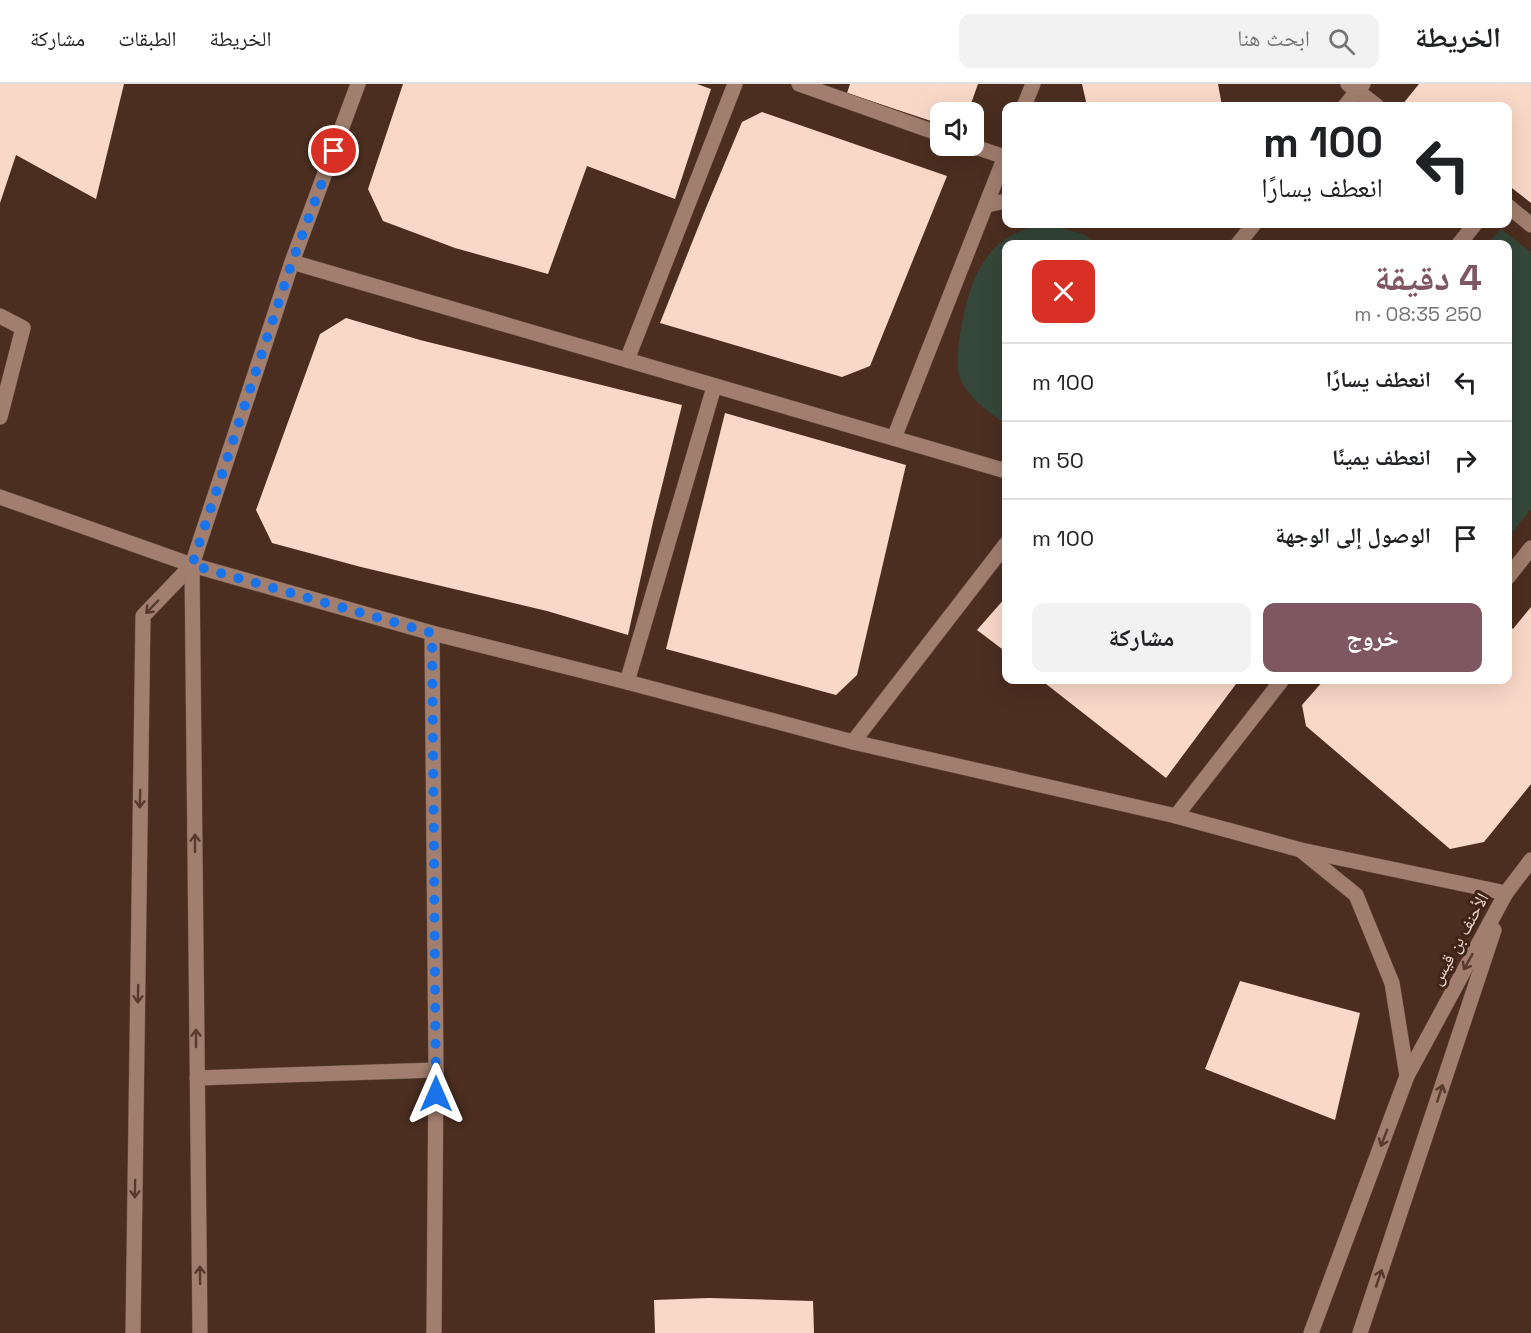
<!DOCTYPE html>
<html lang="ar">
<head>
<meta charset="utf-8">
<style>
	body { margin:0; font-family:"Space Grotesk","Noto Naskh Arabic",sans-serif; background:#f2f2f2; color:#202124; direction:rtl; height:100vh; display:flex; flex-direction:column; font-size:22px; white-space:nowrap }
	* { box-sizing:border-box; margin:0 }
	p { font-size:20px; color:#757577 }
	.icon { flex:none; width:33px; height:33px; fill:none; stroke:currentColor; stroke-width:2; stroke-linecap:round; stroke-linejoin:round }
	.map { position:relative; flex:1; overflow:hidden; direction:ltr }
	.details { position:absolute; left:1002px; top:156px; width:510px; height:444px; display:flex; flex-direction:column; background:#fff; border-radius:12px; box-shadow:0 6px 24px #0002; direction:rtl }
	.details>* { flex:none }
	.guide { position:absolute; left:1002px; top:18px; width:510px; height:126px; border-radius:12px; box-shadow:0 6px 24px #0002; direction:rtl; background:#fff; color:#202124; overflow:hidden }
	.fabs { position:absolute; left:930px; top:18px; display:grid; gap:12px }
	.fabs a { display:grid; place-items:center; width:54px; height:54px; border-radius:12px; background:#fff; box-shadow:0 6px 24px #0002; font-size:30px }
	.pin { position:absolute; display:grid; place-items:center; width:51px; height:51px; color:#fff; margin:-26px; border:3px solid #fff; border-radius:50%; box-shadow:0 2px 6px #0007 }
	.me { position:absolute; width:66px; margin:-33px; rotate:0deg; stroke-linejoin:round; filter:drop-shadow(0 0 4px #0008) }
	.turn { display:flex; align-items:center; gap:21px; height:126px; padding:0 30px; font-size:27px }
	.turn .icon { width:78px; height:78px; stroke-width:2.5 }
	.turn b { display:block; font-size:42px; line-height:51px }
	.round { display:grid; place-items:center; flex:none; width:63px; height:63px; border-radius:12px; background:#f2f2f2 }
	.headline { display:flex; align-items:center; justify-content:space-between; height:102px; padding:0 30px }
	h1 { font-size:36px; font-weight:800; line-height:45px; color:#7e5762 }
	.button { display:flex; gap:12px; margin-top:auto; padding:12px 30px }
	.button a { flex:1; height:69px; border-radius:12px; background:#7e5762; color:#fff; font-size:24px; font-weight:800; line-height:69px; text-align:center }
	.button a+a { background:#f2f2f2; color:#202124 }
	ul { padding:0; list-style:none }
	li { display:flex; align-items:center; gap:18px; height:78px; padding:0 30px; border-top:2px solid #e0e0e0 }
	li div { flex:1 }
	li b { display:block; font-size:22px }
	li em { font-style:normal }
	header { display:flex; align-items:center; gap:36px; box-sizing:border-box; height:84px; padding:0 30px; background:#fff; border-bottom:2px solid #e0e0e0 }
	header strong { font-size:28px }
	nav { display:flex; gap:33px; margin-inline-start:auto; font-size:21px }
	.search { width:420px; height:54px; background:#f2f2f2; display:flex; align-items:center; gap:15px; box-sizing:border-box; padding:0 21px; border-radius:12px; color:#757577; font-size:22px }
	.map>svg:first-child { display:block }
	.green { fill:#344738 }
	.building { fill:#f9d8c8 }
	.lines { fill:none; stroke-linecap:round; stroke-linejoin:round }
	.minor-casing { stroke:#644b3f; stroke-width:16 }
	.minor { stroke:#a17e6e; stroke-width:15 }
	.oneway { stroke:#583a2c }
	.route { stroke:#1a73e8; stroke-width:10; stroke-dasharray:0 18 }
	.labels { text-anchor:middle; stroke-width:6; stroke-linejoin:round; paint-order:stroke }
	.street-label { font-size:18px; fill:#e8d5cc; stroke:#402416 }
</style>
</head>
<body>
<header>
<strong>الخريطة</strong>
<div class="search"><svg class="icon" aria-label="search" viewBox="0 0 24 24"><circle cx="10" cy="10" r="6"/><path d="M15 15l6 6"/></svg>ابحث هنا</div>
<nav><a>الخريطة</a><a>الطبقات</a><a>مشاركة</a></nav>
</header>
<div class="map">
<svg width="1531" height="1249" viewBox="0 0 1531 1249">
	<rect width="100%" height="100%" fill="#4b2e20"/>
	<g class="green">
		<path d="M 1057,143 L 1083,150 L 1098,160 L 1006,160 L 1006,335 L 1001,337 C 985,325 968,313 960,294 C 955,284 959,256 961,244 C 969,201 982,157 1030,144 C 1038,142 1049,143 1057,143 Z"/>
		<path d="M 1501,145 L 1531,168 L 1531,425 L 1508,454 L 1508,160 L 1487,160 Z"/>
	</g>
	<g class="building">
		<path d="M 0,0 L 124,0 L 96,115 L 16,71 L 0,119 Z"/>
		<path d="M 403,0 L 697,0 L 711,5 L 675,115 L 587,82 L 548,190 L 455,164 L 383,137 L 368,105 Z"/>
		<path d="M 850,0 L 978,0 L 968,28 L 940,28 L 940,40 L 847,9 Z"/>
		<path d="M 1082,0 L 1218,0 L 1222,22 L 1087,22 Z"/>
		<path d="M 1419,0 L 1531,0 L 1531,119 L 1508,101 L 1508,22 L 1404,22 L 1402,21 Z"/>
		<path d="M 762,28 L 947,92 L 870,282 L 842,293 L 660,239 L 703,131 L 742,38 Z"/>
		<path d="M 346,234 L 420,256 L 682,321 L 653,438 L 628,551 L 547,527 L 361,483 L 272,459 L 256,426 L 320,250 Z"/>
		<path d="M 725,329 L 906,381 L 857,591 L 836,611 L 666,565 Z"/>
		<path d="M 1006,513 L 1006,568 L 977,546 Z"/>
		<path d="M 1531,523 L 1531,700 L 1484,758 L 1450,765 L 1306,642 L 1302,621 L 1324,596 L 1508,596 L 1508,540 L 1513,545 Z"/>
		<path d="M 1041,596 L 1239,596 L 1166,694 Z"/>
		<path d="M 1240,897 L 1360,929 L 1335,1036 L 1205,985 Z"/>
		<path d="M 709,1214 L 813,1217 L 814,1249 L 655,1249 L 654,1216 Z"/>
	</g>
	<g class="lines">
		<g class="minor-casing">
			<g id="minor">
				<path d="M 799,0 L 940,50"/>
				<path d="M 1348,0 L 1377,22"/>
				<path d="M 1024,22 L 1033,0"/>
				<path d="M 1345,22 L 1363,0"/>
				<path d="M 972,62 L 1005,73"/>
				<path d="M 987,121 L 1006,117"/>
				<path d="M 1508,122 L 1531,141"/>
				<path d="M 1238,160 L 1254,140"/>
				<path d="M 1459,160 L 1475,140"/>
				<path d="M 292,178 L 1006,387"/>
				<path d="M 0,232 L 23,244 L 0,333"/>
				<path d="M 627,276 L 735,0"/>
				<path d="M 894,354 L 1006,70"/>
				<path d="M 0,413 L 192,481 L 432,549 L 627,598 L 853,658 L 1176,732 L 1301,766 L 1506,809"/>
				<path d="M 1508,493 L 1531,464"/>
				<path d="M 432,549 L 436,986 L 434,1249"/>
				<path d="M 627,598 L 714,303"/>
				<path d="M 853,658 L 1006,460"/>
				<path d="M 1176,732 L 1282,596"/>
				<path d="M 1303,768 L 1356,811 L 1392,899 L 1407,992"/>
				<path d="M 197,994 L 436,986"/>
				<path d="M 133,1249 L 143,532 L 192,481"/>
				<path d="M 200,1249 L 192,481 L 292,178 L 358,0"/>
				<path d="M 1311,1249 L 1407,992 L 1506,809 L 1531,776"/>
				<path d="M 1360,1249 L 1494,846"/>
			</g>
		</g>
		<use href="#minor" class="minor"/>
	</g>
	<defs><path id="oneway-shaft" d="M-6 0H5M1.5-3L5.5 0L1.5 3" fill="none" stroke-width="1.6" stroke-linecap="round" stroke-linejoin="round" transform="scale(1.5)"/></defs>
	<g class="oneway">
		<use href="#oneway-shaft" transform="translate(152 523) rotate(134)"/>
		<use href="#oneway-shaft" transform="translate(140 715) rotate(91)"/>
		<use href="#oneway-shaft" transform="translate(195 759) rotate(-90)"/>
		<use href="#oneway-shaft" transform="translate(1468 878) rotate(119)"/>
		<use href="#oneway-shaft" transform="translate(138 910) rotate(91)"/>
		<use href="#oneway-shaft" transform="translate(196 954) rotate(-90)"/>
		<use href="#oneway-shaft" transform="translate(1440 1009) rotate(-72)"/>
		<use href="#oneway-shaft" transform="translate(1384 1054) rotate(111)"/>
		<use href="#oneway-shaft" transform="translate(135 1105) rotate(91)"/>
		<use href="#oneway-shaft" transform="translate(200 1191) rotate(-91)"/>
		<use href="#oneway-shaft" transform="translate(1379 1194) rotate(-71)"/>
	</g>
	<g class="lines">
		<path class="route" d="M 334,67 L 292,178 L 192,481 L 432,549 L 436,1010"/>
	</g>
	<g class="labels">
		<g class="street-label">
			<text transform="translate(1459 855) rotate(-61)" y="6">الأحنف بن قيس</text>
		</g>
	</g>
</svg>
<div class="fabs">
<a><svg class="icon" aria-label="sound" viewBox="0 0 24 24"><path d="M4 9h4l5-4v14l-5-4H4zM17 9q2 3 0 6"/></svg></a>
</div>
<div class="pin" style="left:334px;top:67px;background:#d93025"><svg class="icon" aria-label="arrive" viewBox="0 0 24 24"><path d="M6 21V4h12l-3 4 3 4H6"/></svg></div>
<svg class="me" style="left:436px;top:1010px" viewBox="-20 -20 40 40"><path d="M0-17L14 15 0 8-14 15z" fill="#1a73e8" stroke="#fff" stroke-width="4"/></svg>
<div class="guide">
<div class="turn"><svg class="icon" aria-label="left" viewBox="0 0 24 24"><path d="M17 20v-9H6M10 6l-5 5 5 5"/></svg><div><b>100 m</b>انعطف يسارًا</div></div>
</div>
<section class="details">
<div class="headline"><div><h1>4 دقيقة</h1><p>250 m · 08:35</p></div><a class="round" style="background:#d93025;color:#fff"><svg class="icon" aria-label="close" viewBox="0 0 24 24"><path d="M6 6l12 12M18 6L6 18"/></svg></a></div>
<ul>
<li><svg class="icon" aria-label="left" viewBox="0 0 24 24"><path d="M17 20v-9H6M10 6l-5 5 5 5"/></svg><div><b>انعطف يسارًا</b></div><em>100 m</em></li>
<li><svg class="icon" aria-label="right" viewBox="0 0 24 24"><path d="M7 20v-9h11M14 6l5 5-5 5"/></svg><div><b>انعطف يمينًا</b></div><em>50 m</em></li>
<li><svg class="icon" aria-label="arrive" viewBox="0 0 24 24"><path d="M6 21V4h12l-3 4 3 4H6"/></svg><div><b>الوصول إلى الوجهة</b></div><em>100 m</em></li>
</ul>
<div class="button"><a>خروج</a><a>مشاركة</a></div>
</section>
</div>
</body>
</html>
